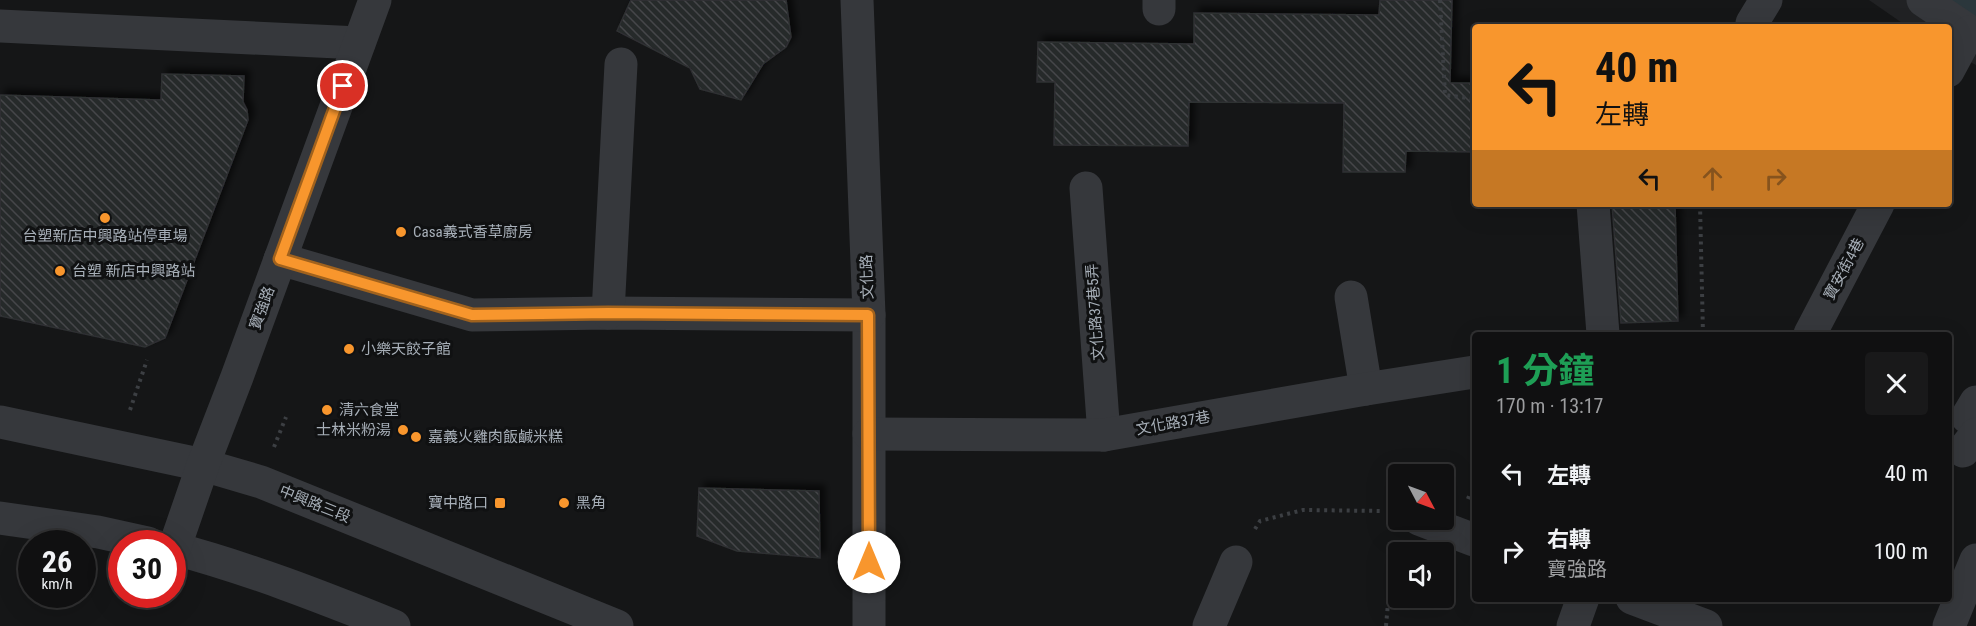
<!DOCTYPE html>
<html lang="zh-TW">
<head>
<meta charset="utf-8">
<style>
	body { margin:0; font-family:"Roboto Condensed","Noto Sans TC",sans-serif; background:#19191a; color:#f1f3f6; height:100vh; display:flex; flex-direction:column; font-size:22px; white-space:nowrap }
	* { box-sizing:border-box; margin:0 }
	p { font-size:20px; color:#9c9d9f }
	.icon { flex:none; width:33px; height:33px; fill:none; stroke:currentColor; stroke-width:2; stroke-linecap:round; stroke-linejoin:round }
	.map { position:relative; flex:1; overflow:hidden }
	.details { position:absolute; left:1472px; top:332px; width:480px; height:270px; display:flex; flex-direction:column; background:#101011; border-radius:6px; box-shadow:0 6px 24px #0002,0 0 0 2px #303031 }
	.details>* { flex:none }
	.hud { position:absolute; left:1472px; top:24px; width:480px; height:183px; border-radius:6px; box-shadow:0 6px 24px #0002,0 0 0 2px #303031; background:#f8962d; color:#111; overflow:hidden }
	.needle { width:39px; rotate:131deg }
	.buttons { position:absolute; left:1388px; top:464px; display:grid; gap:12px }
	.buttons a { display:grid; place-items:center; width:66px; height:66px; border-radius:6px; background:#101011; box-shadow:0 6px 24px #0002,0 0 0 2px #303031; font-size:30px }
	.speed { position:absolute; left:18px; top:530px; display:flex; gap:12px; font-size:30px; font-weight:700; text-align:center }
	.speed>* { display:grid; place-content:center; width:78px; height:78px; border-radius:50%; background:#101011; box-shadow:0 6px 24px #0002,0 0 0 2px #303031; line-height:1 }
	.speed small { font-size:15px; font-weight:400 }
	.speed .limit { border:9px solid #d22; background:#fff; color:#111 }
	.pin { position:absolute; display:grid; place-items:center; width:51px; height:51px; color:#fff; margin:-26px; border:3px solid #fff; border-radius:50%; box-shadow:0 2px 6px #0007 }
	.me { position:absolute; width:66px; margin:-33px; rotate:0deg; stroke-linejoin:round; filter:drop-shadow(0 0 4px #0008) }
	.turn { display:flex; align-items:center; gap:21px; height:126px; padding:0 24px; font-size:27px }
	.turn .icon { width:78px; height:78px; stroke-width:2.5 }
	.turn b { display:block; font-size:42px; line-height:51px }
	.lanes { display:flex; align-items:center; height:57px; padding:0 24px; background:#0003; justify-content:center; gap:30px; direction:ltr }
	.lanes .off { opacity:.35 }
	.round { display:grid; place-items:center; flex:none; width:63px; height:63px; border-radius:6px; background:#19191a }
	.summary { display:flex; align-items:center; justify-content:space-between; height:102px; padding:0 24px }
	h1 { font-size:36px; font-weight:700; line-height:45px; color:#1e9e55 }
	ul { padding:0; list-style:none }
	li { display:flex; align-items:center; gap:18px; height:78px; padding:0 24px }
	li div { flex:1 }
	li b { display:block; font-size:22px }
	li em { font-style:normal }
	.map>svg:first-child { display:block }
	.built { fill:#212224 }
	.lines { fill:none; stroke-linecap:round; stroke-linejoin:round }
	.canal { stroke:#2b373c; stroke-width:44 }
	.building { fill:url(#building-back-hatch); stroke:#2f3033; stroke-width:1.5; filter:url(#shadow) }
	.path { stroke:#3c3f43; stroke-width:4; stroke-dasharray:3 4.5; stroke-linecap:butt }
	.minor { stroke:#36383c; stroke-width:33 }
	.route-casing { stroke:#a1621d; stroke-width:15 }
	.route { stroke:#f8962d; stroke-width:10 }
	.poi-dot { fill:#f8962d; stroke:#101112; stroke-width:2 }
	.labels { text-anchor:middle; stroke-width:6; stroke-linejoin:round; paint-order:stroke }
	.poi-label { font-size:15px; fill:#a7afb8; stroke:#101112; text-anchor:start }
	.street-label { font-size:15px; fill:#a7afb8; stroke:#101112 }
</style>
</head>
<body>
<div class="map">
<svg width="1976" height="626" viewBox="0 0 1976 626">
	<defs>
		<pattern id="building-back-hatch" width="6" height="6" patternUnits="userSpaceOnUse" patternTransform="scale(1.5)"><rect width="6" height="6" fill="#28292b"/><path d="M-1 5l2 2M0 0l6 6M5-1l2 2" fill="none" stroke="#444648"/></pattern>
		<filter id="shadow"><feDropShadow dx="5.5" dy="-5.5" stdDeviation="3" flood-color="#0009"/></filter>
	</defs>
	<rect width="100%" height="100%" fill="#151617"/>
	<path class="built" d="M 1869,0 L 1976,0 L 1976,65 L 1949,51 L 1948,27 L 1908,27 Z"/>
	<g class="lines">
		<path class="canal" d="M 1960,0 L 1976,10"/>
	</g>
	<g class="building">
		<path d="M 631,0 L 786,0 L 791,37 L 786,47 L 763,64 L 741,100 L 700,89 L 690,68 L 617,31 Z"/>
		<path d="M 1380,0 L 1452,0 L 1450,83 L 1474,83 L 1474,152 L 1406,151 L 1405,172 L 1343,172 L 1344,103 L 1189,102 L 1188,146 L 1054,145 L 1055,82 L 1037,82 L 1038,42 L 1194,44 L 1194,13 L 1379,15 Z"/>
		<path d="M 162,74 L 244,76 L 243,102 L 247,110 L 248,120 L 165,338 L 145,347 L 0,316 L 0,95 L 161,100 Z"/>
		<path d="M 1612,204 L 1675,204 L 1678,321 L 1621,323 Z"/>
		<path d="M 699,488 L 819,491 L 820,558 L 737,551 L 697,536 Z"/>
	</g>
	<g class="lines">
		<g class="path">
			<path d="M 1440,0 L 1445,95 L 1474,99"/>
			<path d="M 1700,204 L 1703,334"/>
			<path d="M 130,410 L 147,360"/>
			<path d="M 274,447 L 286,417"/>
			<path d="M 1468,499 L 1470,493 L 1474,492"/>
			<path d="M 1255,529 L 1260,521 L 1303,510 L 1383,511"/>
			<path d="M 84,579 L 87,568"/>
			<path d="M 1386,626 L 1393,546"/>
		</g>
		<g class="minor">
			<path d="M 857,0 L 869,315 L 869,626"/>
			<path d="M 1159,0 L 1159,9"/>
			<path d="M 1923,0 L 1976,36"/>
			<path d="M 1752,23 L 1766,0"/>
			<path d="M 0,26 L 359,43"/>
			<path d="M 1948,71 L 1969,32"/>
			<path d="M 1086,188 L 1104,435"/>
			<path d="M 1593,204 L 1603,334"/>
			<path d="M 280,259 L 472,315 L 608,313 L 869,315"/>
			<path d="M 1351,297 L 1366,389"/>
			<path d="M 608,313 L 621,64"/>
			<path d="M 1810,334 L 1878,204"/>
			<path d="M 1967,417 L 1976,402"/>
			<path d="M 0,422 L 203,465 L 261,482 L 617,626"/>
			<path d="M 869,434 L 1104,435 L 1366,389 L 1474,372"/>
			<path d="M 1963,451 L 1976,434"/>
			<path d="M 0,518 L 98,532 L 148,543"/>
			<path d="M 1419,519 L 1474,540"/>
			<path d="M 172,548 C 248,568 322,597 394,626"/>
			<path d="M 174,549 L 203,465 L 237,377 L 375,0"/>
			<path d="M 1632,598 L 1706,626"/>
			<path d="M 1209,626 L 1236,562"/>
			<path d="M 1573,626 L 1583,598"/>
			<path d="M 1949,626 L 1976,560"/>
		</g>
	</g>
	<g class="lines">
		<g class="route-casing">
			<path id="route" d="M 343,86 L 280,259 L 472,315 L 608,313 L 868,315 L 869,562"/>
		</g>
		<use href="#route" class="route"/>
	</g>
	<g class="poi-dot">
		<circle cx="105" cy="218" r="6"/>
		<circle cx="401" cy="232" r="6"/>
		<circle cx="60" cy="271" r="6"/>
		<circle cx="349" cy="349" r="6"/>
		<circle cx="327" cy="410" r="6"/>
		<circle cx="403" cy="430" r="6"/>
		<circle cx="416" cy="437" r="6"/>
		<rect x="494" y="497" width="12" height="12" rx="3"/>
		<circle cx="564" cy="503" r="6"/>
	</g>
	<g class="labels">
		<g class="poi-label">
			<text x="413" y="237">Casa義式香草廚房</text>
			<text x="105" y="241" text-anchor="middle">台塑新店中興路站停車場</text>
			<text x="72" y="276">台塑 新店中興路站</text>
			<text x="361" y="354">小樂天餃子館</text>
			<text x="339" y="415">清六食堂</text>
			<text x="391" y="435" text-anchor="end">士林米粉湯</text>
			<text x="428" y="442">嘉義火雞肉飯鹹米糕</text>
			<text x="488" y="508" text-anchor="end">寶中路口</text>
			<text x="576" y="508">黑角</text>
		</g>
		<g class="street-label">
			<text transform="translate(1844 269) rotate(-62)" y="5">寶安街4巷</text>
			<text transform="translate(867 277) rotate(-92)" y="5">文化路</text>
			<text transform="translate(262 308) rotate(-70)" y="5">寶強路</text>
			<text transform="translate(1095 312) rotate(-94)" y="5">文化路37巷5弄</text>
			<text transform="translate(1173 423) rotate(-10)" y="5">文化路37巷</text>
			<text transform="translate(315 504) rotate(22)" y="5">中興路三段</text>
		</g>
	</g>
</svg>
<div class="buttons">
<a><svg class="needle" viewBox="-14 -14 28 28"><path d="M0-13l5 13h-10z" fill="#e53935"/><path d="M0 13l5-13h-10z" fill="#9c9d9f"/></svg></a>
<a><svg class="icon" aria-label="sound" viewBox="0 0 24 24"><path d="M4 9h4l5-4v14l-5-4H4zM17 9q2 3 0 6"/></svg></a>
</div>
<div class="speed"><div>26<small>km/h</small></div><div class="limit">30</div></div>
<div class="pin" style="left:343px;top:86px;background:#d93025"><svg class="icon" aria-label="arrive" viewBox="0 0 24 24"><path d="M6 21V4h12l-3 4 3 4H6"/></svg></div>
<svg class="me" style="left:869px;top:562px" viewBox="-20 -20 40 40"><circle r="19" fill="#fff"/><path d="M0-13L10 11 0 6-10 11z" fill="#f8962d"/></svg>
<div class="hud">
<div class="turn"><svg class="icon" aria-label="left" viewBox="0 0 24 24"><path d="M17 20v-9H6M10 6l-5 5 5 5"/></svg><div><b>40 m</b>左轉</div></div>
<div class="lanes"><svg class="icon" aria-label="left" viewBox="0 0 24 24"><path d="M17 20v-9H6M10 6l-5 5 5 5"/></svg><svg class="icon off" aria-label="ahead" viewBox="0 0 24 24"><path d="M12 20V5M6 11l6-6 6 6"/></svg><svg class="icon off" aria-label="right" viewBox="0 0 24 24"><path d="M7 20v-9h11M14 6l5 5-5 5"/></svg></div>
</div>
<section class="details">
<div class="summary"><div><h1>1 分鐘</h1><p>170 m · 13:17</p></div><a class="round"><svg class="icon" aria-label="close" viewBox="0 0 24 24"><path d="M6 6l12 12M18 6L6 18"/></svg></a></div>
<ul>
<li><svg class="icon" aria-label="left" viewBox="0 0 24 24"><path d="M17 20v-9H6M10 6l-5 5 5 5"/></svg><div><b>左轉</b></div><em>40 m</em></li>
<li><svg class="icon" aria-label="right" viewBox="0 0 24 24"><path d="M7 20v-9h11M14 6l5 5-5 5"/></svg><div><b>右轉</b><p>寶強路</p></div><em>100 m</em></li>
</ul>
</section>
</div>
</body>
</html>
